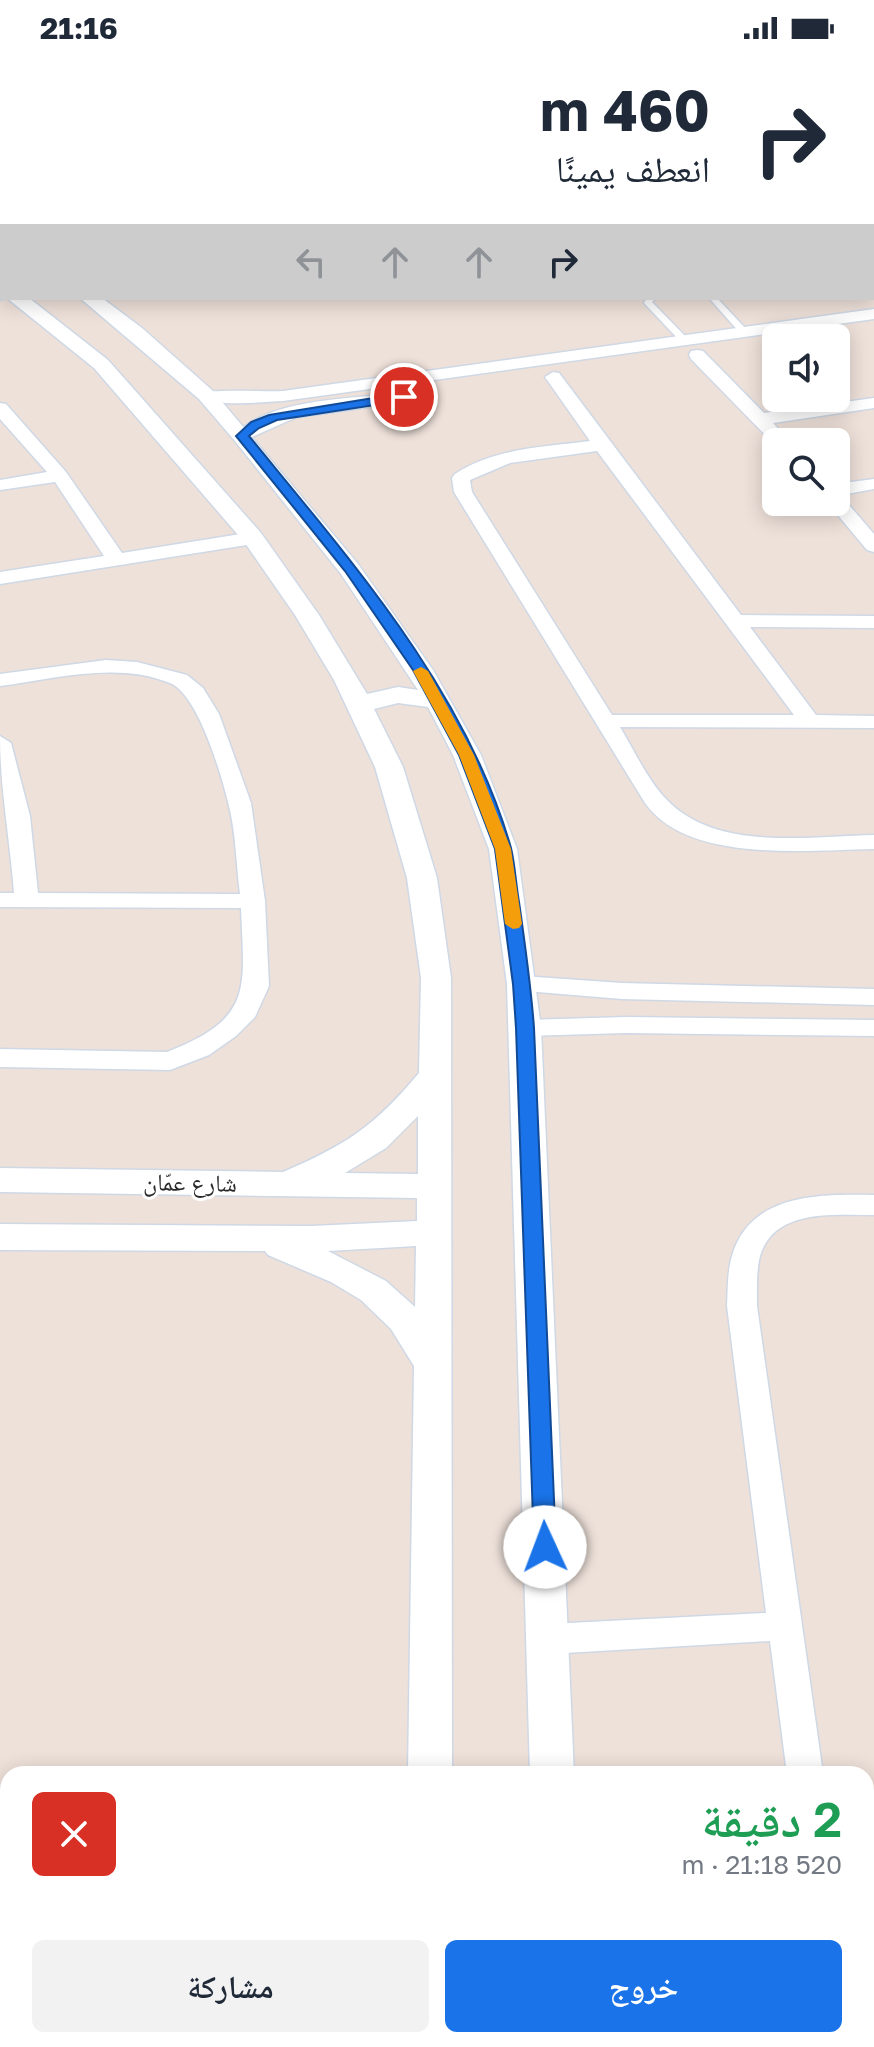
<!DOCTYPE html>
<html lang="ar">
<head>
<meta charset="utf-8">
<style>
	body { margin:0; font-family:"Golos Text","Noto Naskh Arabic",sans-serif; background:#f2f2f3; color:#1f2937; direction:rtl; height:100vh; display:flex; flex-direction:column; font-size:30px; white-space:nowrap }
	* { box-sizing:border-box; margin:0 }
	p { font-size:26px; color:#747a83 }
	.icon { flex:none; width:44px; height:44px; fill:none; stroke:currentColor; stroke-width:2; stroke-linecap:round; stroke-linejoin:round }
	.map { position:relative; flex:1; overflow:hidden; direction:ltr }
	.panel { position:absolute; left:0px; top:1710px; width:874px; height:282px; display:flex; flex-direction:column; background:#fff; border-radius:24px 24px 0 0; box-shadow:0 4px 20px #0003; direction:rtl }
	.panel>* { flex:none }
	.banner { position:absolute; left:0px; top:0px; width:874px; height:244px; box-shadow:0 4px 20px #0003; direction:rtl; background:#fff; color:#1f2937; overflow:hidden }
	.controls { position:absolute; left:762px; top:268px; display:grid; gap:16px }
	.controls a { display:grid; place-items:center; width:88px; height:88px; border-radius:12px; background:#fff; box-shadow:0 4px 20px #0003; font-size:40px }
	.pin { position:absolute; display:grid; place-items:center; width:68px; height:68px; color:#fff; margin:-34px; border:4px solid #fff; border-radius:50%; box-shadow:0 2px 8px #0007 }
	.me { position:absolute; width:88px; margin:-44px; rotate:358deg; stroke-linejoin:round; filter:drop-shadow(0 0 6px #0008) }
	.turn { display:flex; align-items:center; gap:28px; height:168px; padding:0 32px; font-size:36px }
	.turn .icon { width:104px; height:104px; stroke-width:2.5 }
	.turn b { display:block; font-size:56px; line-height:68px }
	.lanes { display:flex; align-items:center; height:76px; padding:0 32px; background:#0003; justify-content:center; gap:40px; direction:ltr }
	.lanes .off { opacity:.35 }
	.round { display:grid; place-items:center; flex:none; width:84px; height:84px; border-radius:12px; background:#f2f2f3 }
	.summary { display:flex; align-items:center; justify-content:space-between; height:136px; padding:0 32px }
	h1 { font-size:48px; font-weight:600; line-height:60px; color:#1e9e55 }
	.button { display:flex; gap:16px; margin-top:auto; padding:16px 32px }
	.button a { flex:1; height:92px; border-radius:12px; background:#1a73e8; color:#fff; font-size:32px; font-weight:600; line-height:92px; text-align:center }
	.button a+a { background:#f2f2f3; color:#1f2937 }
	.status { display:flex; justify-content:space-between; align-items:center; height:56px; padding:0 40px; background:#fff; direction:ltr }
	.status svg { height:22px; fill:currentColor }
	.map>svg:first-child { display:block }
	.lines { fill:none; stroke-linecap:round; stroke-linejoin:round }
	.service-casing { stroke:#cfd8e5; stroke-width:3 }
	.minor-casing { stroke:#cfd8e5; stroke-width:3 }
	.tertiary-casing { stroke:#cfd8e5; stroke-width:3 }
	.service { fill:#fff; fill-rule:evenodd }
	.minor { fill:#fff; fill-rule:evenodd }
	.tertiary { fill:#fff; fill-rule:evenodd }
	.route { fill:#1a73e8; stroke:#114b97; stroke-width:2 }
	.slow { fill:#f59e0b }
	.labels { text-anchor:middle; stroke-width:6; stroke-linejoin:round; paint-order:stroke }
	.street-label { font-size:24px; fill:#2a2a2a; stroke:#fff }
</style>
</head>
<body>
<div class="status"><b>21:16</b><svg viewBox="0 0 49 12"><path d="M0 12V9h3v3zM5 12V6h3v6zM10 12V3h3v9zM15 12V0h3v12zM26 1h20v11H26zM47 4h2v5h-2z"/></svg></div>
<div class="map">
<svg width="874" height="1991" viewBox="0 0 874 1991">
	<rect width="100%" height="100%" fill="#eee1da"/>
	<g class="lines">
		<g class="service-casing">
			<g id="service">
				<path d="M 648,242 L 656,242 L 652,246 L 687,282 L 687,286 L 681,286 L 645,248 L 644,246 Z"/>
				<path d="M 709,242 L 717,242 L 747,274 L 747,278 L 741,278 Z"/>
			</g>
		</g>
		<g class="minor-casing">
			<g id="minor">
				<path d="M 702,0 L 718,0 L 719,2 L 703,2 Z"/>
				<rect x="0" y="18" width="2" height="8"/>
				<path d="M 872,55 L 874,56 L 874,64 L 872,63 Z"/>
				<path d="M 0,79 L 2,79 L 0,88 Z"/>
				<path d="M 2,233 L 2,242 L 6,242 L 0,244 Z"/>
				<path d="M 874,253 L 874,263 L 283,345 C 263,346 212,352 197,339 C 206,332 266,336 283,335 Z"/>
				<path d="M 697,294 L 703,295 L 764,357 L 874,342 L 874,352 L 773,367 L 791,386 L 776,386 L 776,390 L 691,303 L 689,299 L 691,295 Z"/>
				<path d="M 553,316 L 559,317 L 741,559 L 874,560 L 874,572 L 750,571 L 816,659 L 874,660 L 874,672 L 620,671 C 634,694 648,725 667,744 C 717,796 809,780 874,779 L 874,793 C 808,794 688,808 645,747 L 454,436 L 452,422 L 455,418 C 494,392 544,391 590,385 L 545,321 ZM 597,395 L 794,659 L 612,659 L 472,436 L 470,424 L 510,407 Z"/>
				<path d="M 392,338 L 398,339 L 401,343 L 398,347 L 297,361 L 243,385 L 234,380 C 266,343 347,343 392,338 Z"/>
				<path d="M 0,347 L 6,348 L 66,416 L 122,497 L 253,476 L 263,482 L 253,488 L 0,528 L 0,516 L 104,500 L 55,426 L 0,434 L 0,424 L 47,416 L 0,363 Z"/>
				<path d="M 874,423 L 874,433 L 836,440 L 836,428 Z"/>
				<path d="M 836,440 L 843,442 L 874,478 L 874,496 L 867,494 L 827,446 L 836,446 Z"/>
				<path d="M 106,604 L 137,606 L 187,619 L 203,632 L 219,658 L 251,747 L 265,845 L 269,930 L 255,961 L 236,980 L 209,999 L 170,1014 L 0,1011 L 0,993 L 167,996 C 254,962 244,933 241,852 L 0,851 L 0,837 L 14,837 C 10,784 0,733 0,680 L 11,687 L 30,760 L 38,837 L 240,838 C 236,808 236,775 228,746 C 221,718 198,638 170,627 C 117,605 54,623 0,630 L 0,618 Z"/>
				<path d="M 522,920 L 622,927 L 874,933 L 874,949 L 622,943 L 513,934 L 509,928 L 513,922 Z"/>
				<path d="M 626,961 L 874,964 L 874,980 L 626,977 L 525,980 L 516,978 L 512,972 L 516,966 L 525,964 Z"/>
				<path d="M 874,1139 L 874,1159 C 835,1159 774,1152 760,1200 C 756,1216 757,1234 757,1250 L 823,1718 L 787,1718 L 770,1585 L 549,1598 L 537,1593 L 532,1583 L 537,1573 L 549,1568 L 766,1557 L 727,1250 C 728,1234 727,1216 732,1200 C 750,1137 820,1138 874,1139 Z"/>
				<path d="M 822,1984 L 862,1984 L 863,1991 L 823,1991 Z"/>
			</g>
		</g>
		<g class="tertiary-casing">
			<g id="tertiary">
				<path d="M 503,0 L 521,0 L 523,2 L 505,2 Z"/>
				<path d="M 541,0 L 560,0 L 562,2 L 543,2 Z"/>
				<rect x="872" y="131" width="2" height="10"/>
				<path d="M 0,178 L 2,179 L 2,191 L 0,190 Z"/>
				<path d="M 7,242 L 29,242 L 108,304 L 261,477 L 319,559 L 367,638 L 398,631 L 418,634 L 341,518 L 235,385 L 199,343 L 80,242 L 102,242 L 142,272 L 213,335 L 358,508 L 433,614 L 481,699 L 517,793 L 541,972 L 574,1718 L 530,1718 L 507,928 L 489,793 L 453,699 L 428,651 L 398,647 L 374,653 L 403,711 L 437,822 L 451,922 L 452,1718 L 408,1718 L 414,1310 L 391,1273 L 361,1244 L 331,1226 L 268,1199 L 265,1195 L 0,1194 L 0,1168 L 312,1170 L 417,1165 L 417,1142 L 0,1136 L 0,1112 L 283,1116 C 346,1089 375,1070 419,1017 L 421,922 L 407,822 L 375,711 L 334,624 L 295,559 L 245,487 L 94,312 ZM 418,1060 L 418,1118 L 345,1117 L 386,1092 ZM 416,1190 L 415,1251 L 386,1225 L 328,1195 Z"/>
				<rect x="401" y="1984" width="48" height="7"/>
				<rect x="534" y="1984" width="48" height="7"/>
			</g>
		</g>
		<use href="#service" class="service"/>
		<use href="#minor" class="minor"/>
		<use href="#tertiary" class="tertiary"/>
	</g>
	<path class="route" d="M 404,337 L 408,338 L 408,344 L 277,364 L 259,372 L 249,380 C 351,505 466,634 511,792 C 515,809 516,829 519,846 C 525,888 531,930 534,972 L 556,1491 L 553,1498 L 545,1501 L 537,1498 L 534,1491 L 516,972 L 513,928 L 495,793 L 459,699 L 413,614 L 345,515 L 236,380 L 251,366 L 269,359 Z"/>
	<path class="slow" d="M 421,611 L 428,615 L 474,699 L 511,793 L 522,868 L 519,872 L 513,873 L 505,868 L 495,793 L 459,699 L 413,615 Z"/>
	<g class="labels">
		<g class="street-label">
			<text transform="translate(190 1127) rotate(1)" y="8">شارع عمّان</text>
		</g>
	</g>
</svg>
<div class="controls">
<a><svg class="icon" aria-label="sound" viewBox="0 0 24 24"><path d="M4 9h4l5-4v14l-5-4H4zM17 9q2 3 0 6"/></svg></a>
<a><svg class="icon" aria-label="search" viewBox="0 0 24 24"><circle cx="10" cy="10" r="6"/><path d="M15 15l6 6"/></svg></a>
</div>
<div class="pin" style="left:404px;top:341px;background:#d93025"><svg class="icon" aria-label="arrive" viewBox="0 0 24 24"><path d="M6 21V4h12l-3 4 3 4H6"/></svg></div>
<svg class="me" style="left:545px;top:1491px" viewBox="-20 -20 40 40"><circle r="19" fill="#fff"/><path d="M0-13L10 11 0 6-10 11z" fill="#1a73e8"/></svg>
<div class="banner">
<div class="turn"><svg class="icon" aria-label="right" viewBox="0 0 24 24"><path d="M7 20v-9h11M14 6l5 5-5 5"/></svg><div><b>460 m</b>انعطف يمينًا</div></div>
<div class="lanes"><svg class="icon off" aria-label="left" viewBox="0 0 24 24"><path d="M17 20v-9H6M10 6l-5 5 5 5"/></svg><svg class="icon off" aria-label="ahead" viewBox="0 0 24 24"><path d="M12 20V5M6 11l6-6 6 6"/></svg><svg class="icon off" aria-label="ahead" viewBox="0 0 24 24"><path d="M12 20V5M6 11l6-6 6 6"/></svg><svg class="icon" aria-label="right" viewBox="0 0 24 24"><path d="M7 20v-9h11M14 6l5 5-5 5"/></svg></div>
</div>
<section class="panel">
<div class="summary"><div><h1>2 دقيقة</h1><p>520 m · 21:18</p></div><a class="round" style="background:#d93025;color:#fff"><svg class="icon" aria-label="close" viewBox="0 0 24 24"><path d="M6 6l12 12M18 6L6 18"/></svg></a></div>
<div class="button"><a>خروج</a><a>مشاركة</a></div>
</section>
</div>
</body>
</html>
